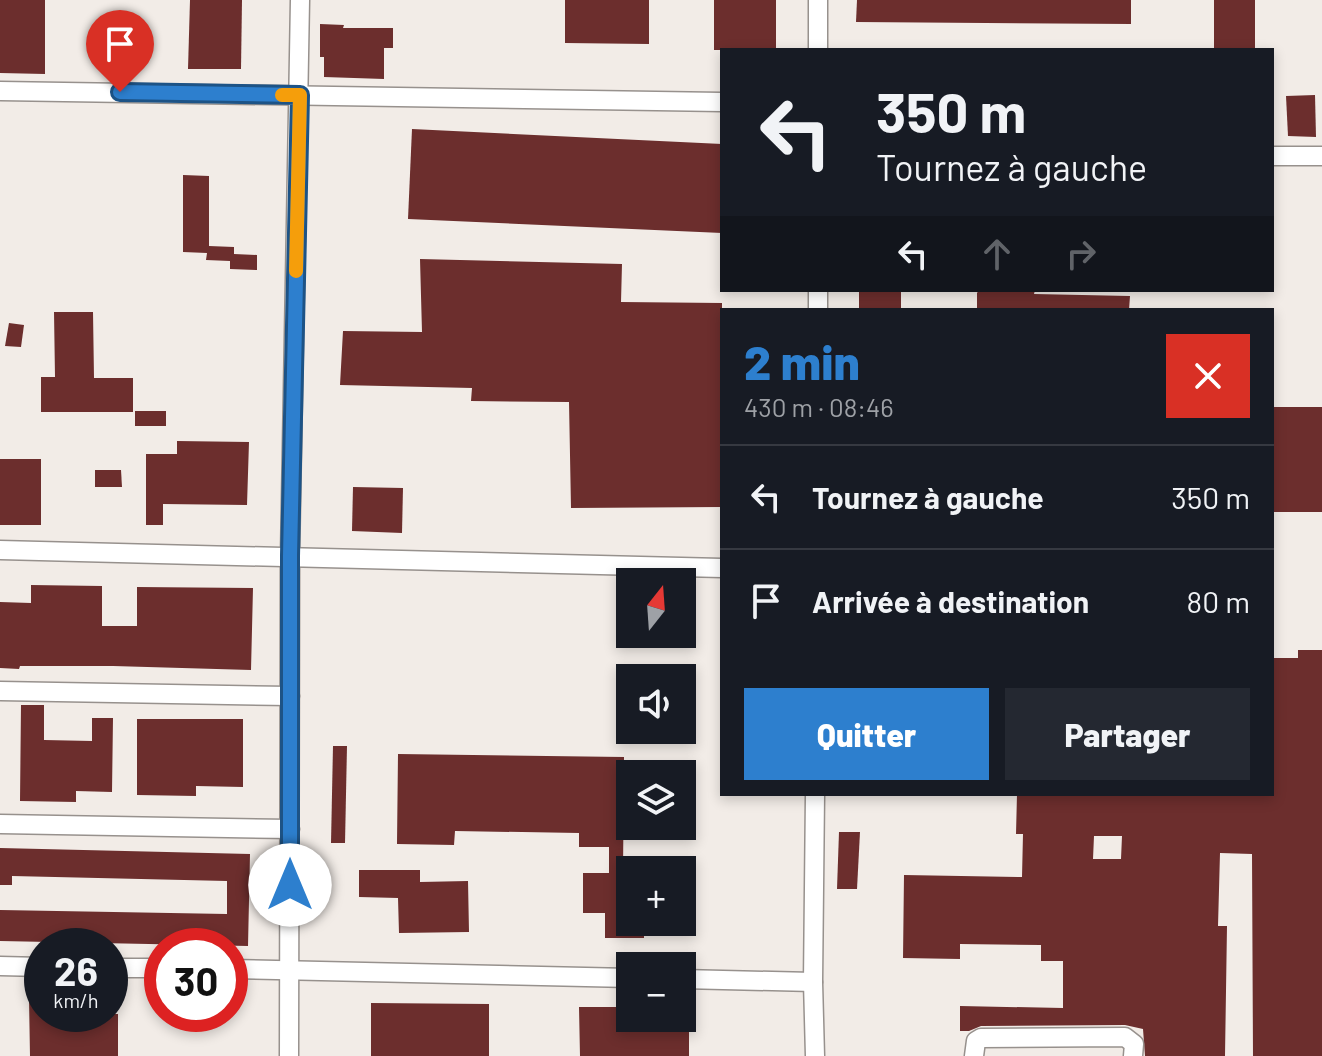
<!DOCTYPE html>
<html lang="fr">
<head>
<meta charset="utf-8">
<style>
	body { margin:0; font-family:Barlow,sans-serif; background:#242831; color:#f1f3f6; height:100vh; display:flex; flex-direction:column; font-size:30px; white-space:nowrap }
	* { box-sizing:border-box; margin:0 }
	p { font-size:26px; color:#9ea1a6 }
	.icon { flex:none; width:44px; height:44px; fill:none; stroke:currentColor; stroke-width:2; stroke-linecap:round; stroke-linejoin:round }
	.map { position:relative; flex:1; overflow:hidden }
	.sheet { position:absolute; left:720px; top:308px; width:554px; height:488px; display:flex; flex-direction:column; background:#171b24; border-radius:0px; box-shadow:0 4px 12px #0003 }
	.sheet>* { flex:none }
	.banner { position:absolute; left:720px; top:48px; width:554px; height:244px; border-radius:0px; box-shadow:0 4px 12px #0003; background:#171b24; color:#f1f3f6; overflow:hidden }
	.needle { width:52px; rotate:17deg }
	.buttons { position:absolute; left:616px; top:568px; display:grid; gap:16px }
	.buttons a { display:grid; place-items:center; width:80px; height:80px; border-radius:0px; background:#171b24; box-shadow:0 4px 12px #0003; font-size:40px }
	.speed { position:absolute; left:24px; top:928px; display:flex; gap:16px; font-size:40px; font-weight:700; text-align:center }
	.speed>* { display:grid; place-content:center; width:104px; height:104px; border-radius:50%; background:#171b24; box-shadow:0 4px 12px #0003; line-height:1 }
	.speed small { font-size:20px; font-weight:400 }
	.speed .limit { border:12px solid #d22; background:#fff; color:#111 }
	.pin { position:absolute; display:grid; place-items:center; width:68px; height:68px; color:#fff; margin:-82px -34px; border-radius:50% 50% 50% 0; rotate:-45deg; box-shadow:0 0 8px #0007 }
	.pin .icon { rotate:45deg }
	.me { position:absolute; width:88px; margin:-44px; rotate:0deg; stroke-linejoin:round; filter:drop-shadow(0 0 6px #0008) }
	.turn { display:flex; align-items:center; gap:28px; height:168px; padding:0 24px; font-size:36px }
	.turn .icon { width:104px; height:104px; stroke-width:2.5 }
	.turn b { display:block; font-size:56px; line-height:68px }
	.lanes { display:flex; align-items:center; height:76px; padding:0 24px; background:#0003; justify-content:center; gap:40px; direction:ltr }
	.lanes .off { opacity:.35 }
	.round { display:grid; place-items:center; flex:none; width:84px; height:84px; border-radius:0px; background:#242831 }
	.summary { display:flex; align-items:center; justify-content:space-between; height:136px; padding:0 24px }
	h1 { font-size:48px; font-weight:800; line-height:60px; color:#2d7fce }
	.cta { display:flex; gap:16px; margin-top:auto; padding:16px 24px }
	.cta a { flex:1; height:92px; border-radius:0px; background:#2d7fce; color:#fff; font-size:32px; font-weight:800; line-height:92px; text-align:center }
	.cta a+a { background:#242831; color:#f1f3f6 }
	ul { padding:0; list-style:none }
	li { display:flex; align-items:center; gap:24px; height:104px; padding:0 24px; border-top:2px solid #363941 }
	li div { flex:1 }
	li b { display:block; font-size:30px }
	li em { font-style:normal }
	.map>svg:first-child { display:block }
	.building { fill:#6c2e2d; fill-rule:evenodd }
	.lines { fill:none; stroke-linecap:round; stroke-linejoin:round }
	.minor-casing { stroke:#97918d; stroke-width:21 }
	.minor { stroke:#fff; stroke-width:18 }
	.route-casing { stroke:#1d5386; stroke-width:20 }
	.route { stroke:#2d7fce; stroke-width:14 }
	.slow { stroke:#f59e0b; stroke-width:14 }
</style>
</head>
<body>
<div class="map">
<svg width="1322" height="1056" viewBox="0 0 1322 1056">
	<rect width="100%" height="100%" fill="#f2ece7"/>
	<g class="building">
		<path d="M 0,0 L 45,0 L 45,74 L 0,73 Z"/>
		<path d="M 190,0 L 242,0 L 241,69 L 188,69 Z"/>
		<path d="M 565,0 L 649,0 L 649,44 L 565,43 Z"/>
		<rect x="714" y="0" width="62" height="50"/>
		<path d="M 857,0 L 1131,0 L 1131,24 L 856,22 Z"/>
		<rect x="1214" y="0" width="41" height="50"/>
		<path d="M 320,24 L 344,25 L 343,28 L 393,28 L 393,48 L 384,48 L 384,79 L 324,77 L 324,57 L 320,57 Z"/>
		<path d="M 1315,95 L 1316,137 L 1288,136 L 1286,96 Z"/>
		<path d="M 412,129 L 722,144 L 722,233 L 408,219 Z"/>
		<path d="M 183,175 L 209,176 L 209,246 L 234,247 L 234,254 L 257,255 L 257,270 L 230,269 L 230,261 L 206,260 L 207,253 L 183,252 Z"/>
		<path d="M 420,259 L 622,264 L 621,302 L 722,303 L 722,507 L 571,508 L 569,402 L 471,401 L 472,388 L 340,385 L 343,331 L 422,332 Z"/>
		<rect x="859" y="290" width="42" height="20"/>
		<path d="M 979,290 L 1035,290 L 1034,294 L 1130,296 L 1129,310 L 977,310 L 977,293 Z"/>
		<path d="M 54,312 L 93,312 L 94,378 L 133,378 L 133,412 L 41,412 L 41,377 L 55,377 Z"/>
		<path d="M 9,323 L 24,325 L 21,347 L 5,346 Z"/>
		<rect x="1272" y="407" width="50" height="105"/>
		<rect x="135" y="411" width="31" height="15"/>
		<path d="M 177,441 L 249,442 L 247,505 L 163,504 L 163,525 L 146,525 L 146,454 L 177,454 Z"/>
		<rect x="0" y="459" width="41" height="66"/>
		<path d="M 95,470 L 121,470 L 122,487 L 95,487 Z"/>
		<path d="M 353,487 L 403,488 L 402,533 L 352,531 Z"/>
		<path d="M 31,585 L 102,586 L 102,626 L 137,626 L 137,587 L 253,588 L 251,670 L 113,666 L 20,666 L 19,669 L 0,668 L 0,602 L 31,603 Z"/>
		<path d="M 1298,650 L 1322,650 L 1322,1056 L 1253,1056 L 1252,854 L 1220,853 L 1218,926 L 1227,926 L 1225,1056 L 1145,1056 L 1143,1029 L 1125,1025 L 981,1026 L 969,1031 L 960,1031 L 960,1006 L 1063,1008 L 1063,961 L 1041,961 L 1041,945 L 960,944 L 960,959 L 903,958 L 904,875 L 1022,877 L 1023,834 L 1016,834 L 1017,794 L 1272,794 L 1272,658 L 1298,658 ZM 1094,836 L 1122,836 L 1121,859 L 1093,859 Z"/>
		<path d="M 21,705 L 44,705 L 44,740 L 92,741 L 92,718 L 113,718 L 112,792 L 76,791 L 76,802 L 20,801 Z"/>
		<path d="M 137,719 L 243,719 L 243,787 L 196,786 L 196,796 L 137,795 Z"/>
		<path d="M 333,746 L 347,746 L 345,843 L 331,843 Z"/>
		<path d="M 398,754 L 624,757 L 623,873 L 630,873 L 630,922 L 644,922 L 644,938 L 605,938 L 605,913 L 583,913 L 583,873 L 609,873 L 609,847 L 579,847 L 579,833 L 455,831 L 454,845 L 397,844 Z"/>
		<path d="M 839,832 L 860,832 L 857,889 L 837,889 Z"/>
		<path d="M 0,848 L 250,854 L 248,946 L 0,941 L 0,910 L 227,914 L 227,881 L 12,876 L 12,885 L 0,885 Z"/>
		<path d="M 359,870 L 420,870 L 420,882 L 468,881 L 469,932 L 399,933 L 398,898 L 359,897 Z"/>
		<path d="M 29,998 L 42,998 L 42,1014 L 118,1014 L 118,1056 L 30,1056 Z"/>
		<path d="M 371,1003 L 489,1004 L 489,1056 L 371,1056 Z"/>
		<path d="M 579,1007 L 630,1007 L 630,1018 L 689,1018 L 689,1056 L 580,1056 Z"/>
	</g>
	<g class="lines">
		<g class="minor-casing">
			<g id="minor">
				<path d="M 818,0 L 818,50"/>
				<path d="M 0,91 L 722,102"/>
				<path d="M 1272,156 L 1322,156"/>
				<path d="M 818,310 L 818,290"/>
				<path d="M 0,550 L 722,568"/>
				<path d="M 0,691 L 290,696"/>
				<path d="M 0,824 L 290,829"/>
				<path d="M 0,966 L 42,967"/>
				<path d="M 110,968 L 162,968"/>
				<path d="M 230,969 L 630,978"/>
				<path d="M 682,979 L 813,982"/>
				<path d="M 289,1056 L 290,556 L 300,0"/>
				<path d="M 815,1056 L 813,982 L 815,794"/>
				<path d="M 974,1056 L 976,1041 L 981,1038 L 1125,1037 L 1134,1044 L 1133,1056"/>
			</g>
		</g>
		<use href="#minor" class="minor"/>
	</g>
	<g class="lines">
		<g class="route-casing">
			<path id="route" d="M 120,92 L 300,95 L 290,556 L 290,885"/>
		</g>
		<use href="#route" class="route"/>
		<path class="slow" d="M 282,95 L 300,95 L 296,271"/>
	</g>
</svg>
<div class="buttons">
<a><svg class="needle" viewBox="-14 -14 28 28"><path d="M0-13l5 13h-10z" fill="#e53935"/><path d="M0 13l5-13h-10z" fill="#9ea1a6"/></svg></a>
<a><svg class="icon" aria-label="sound" viewBox="0 0 24 24"><path d="M4 9h4l5-4v14l-5-4H4zM17 9q2 3 0 6"/></svg></a>
<a><svg class="icon" aria-label="layers" viewBox="0 0 24 24"><path d="M12 4l9 5-9 5-9-5zM3 14l9 5 9-5"/></svg></a>
<a>+</a>
<a>−</a>
</div>
<div class="speed"><div>26<small>km/h</small></div><div class="limit">30</div></div>
<div class="pin" style="left:120px;top:92px;background:#d93025"><svg class="icon" aria-label="arrive" viewBox="0 0 24 24"><path d="M6 21V4h12l-3 4 3 4H6"/></svg></div>
<svg class="me" style="left:290px;top:885px" viewBox="-20 -20 40 40"><circle r="19" fill="#fff"/><path d="M0-13L10 11 0 6-10 11z" fill="#2d7fce"/></svg>
<div class="banner">
<div class="turn"><svg class="icon" aria-label="left" viewBox="0 0 24 24"><path d="M17 20v-9H6M10 6l-5 5 5 5"/></svg><div><b>350 m</b>Tournez à gauche</div></div>
<div class="lanes"><svg class="icon" aria-label="left" viewBox="0 0 24 24"><path d="M17 20v-9H6M10 6l-5 5 5 5"/></svg><svg class="icon off" aria-label="ahead" viewBox="0 0 24 24"><path d="M12 20V5M6 11l6-6 6 6"/></svg><svg class="icon off" aria-label="right" viewBox="0 0 24 24"><path d="M7 20v-9h11M14 6l5 5-5 5"/></svg></div>
</div>
<section class="sheet">
<div class="summary"><div><h1>2 min</h1><p>430 m · 08:46</p></div><a class="round" style="background:#d93025;color:#fff"><svg class="icon" aria-label="close" viewBox="0 0 24 24"><path d="M6 6l12 12M18 6L6 18"/></svg></a></div>
<ul>
<li><svg class="icon" aria-label="left" viewBox="0 0 24 24"><path d="M17 20v-9H6M10 6l-5 5 5 5"/></svg><div><b>Tournez à gauche</b></div><em>350 m</em></li>
<li><svg class="icon" aria-label="arrive" viewBox="0 0 24 24"><path d="M6 21V4h12l-3 4 3 4H6"/></svg><div><b>Arrivée à destination</b></div><em>80 m</em></li>
</ul>
<div class="cta"><a>Quitter</a><a>Partager</a></div>
</section>
</div>
</body>
</html>
